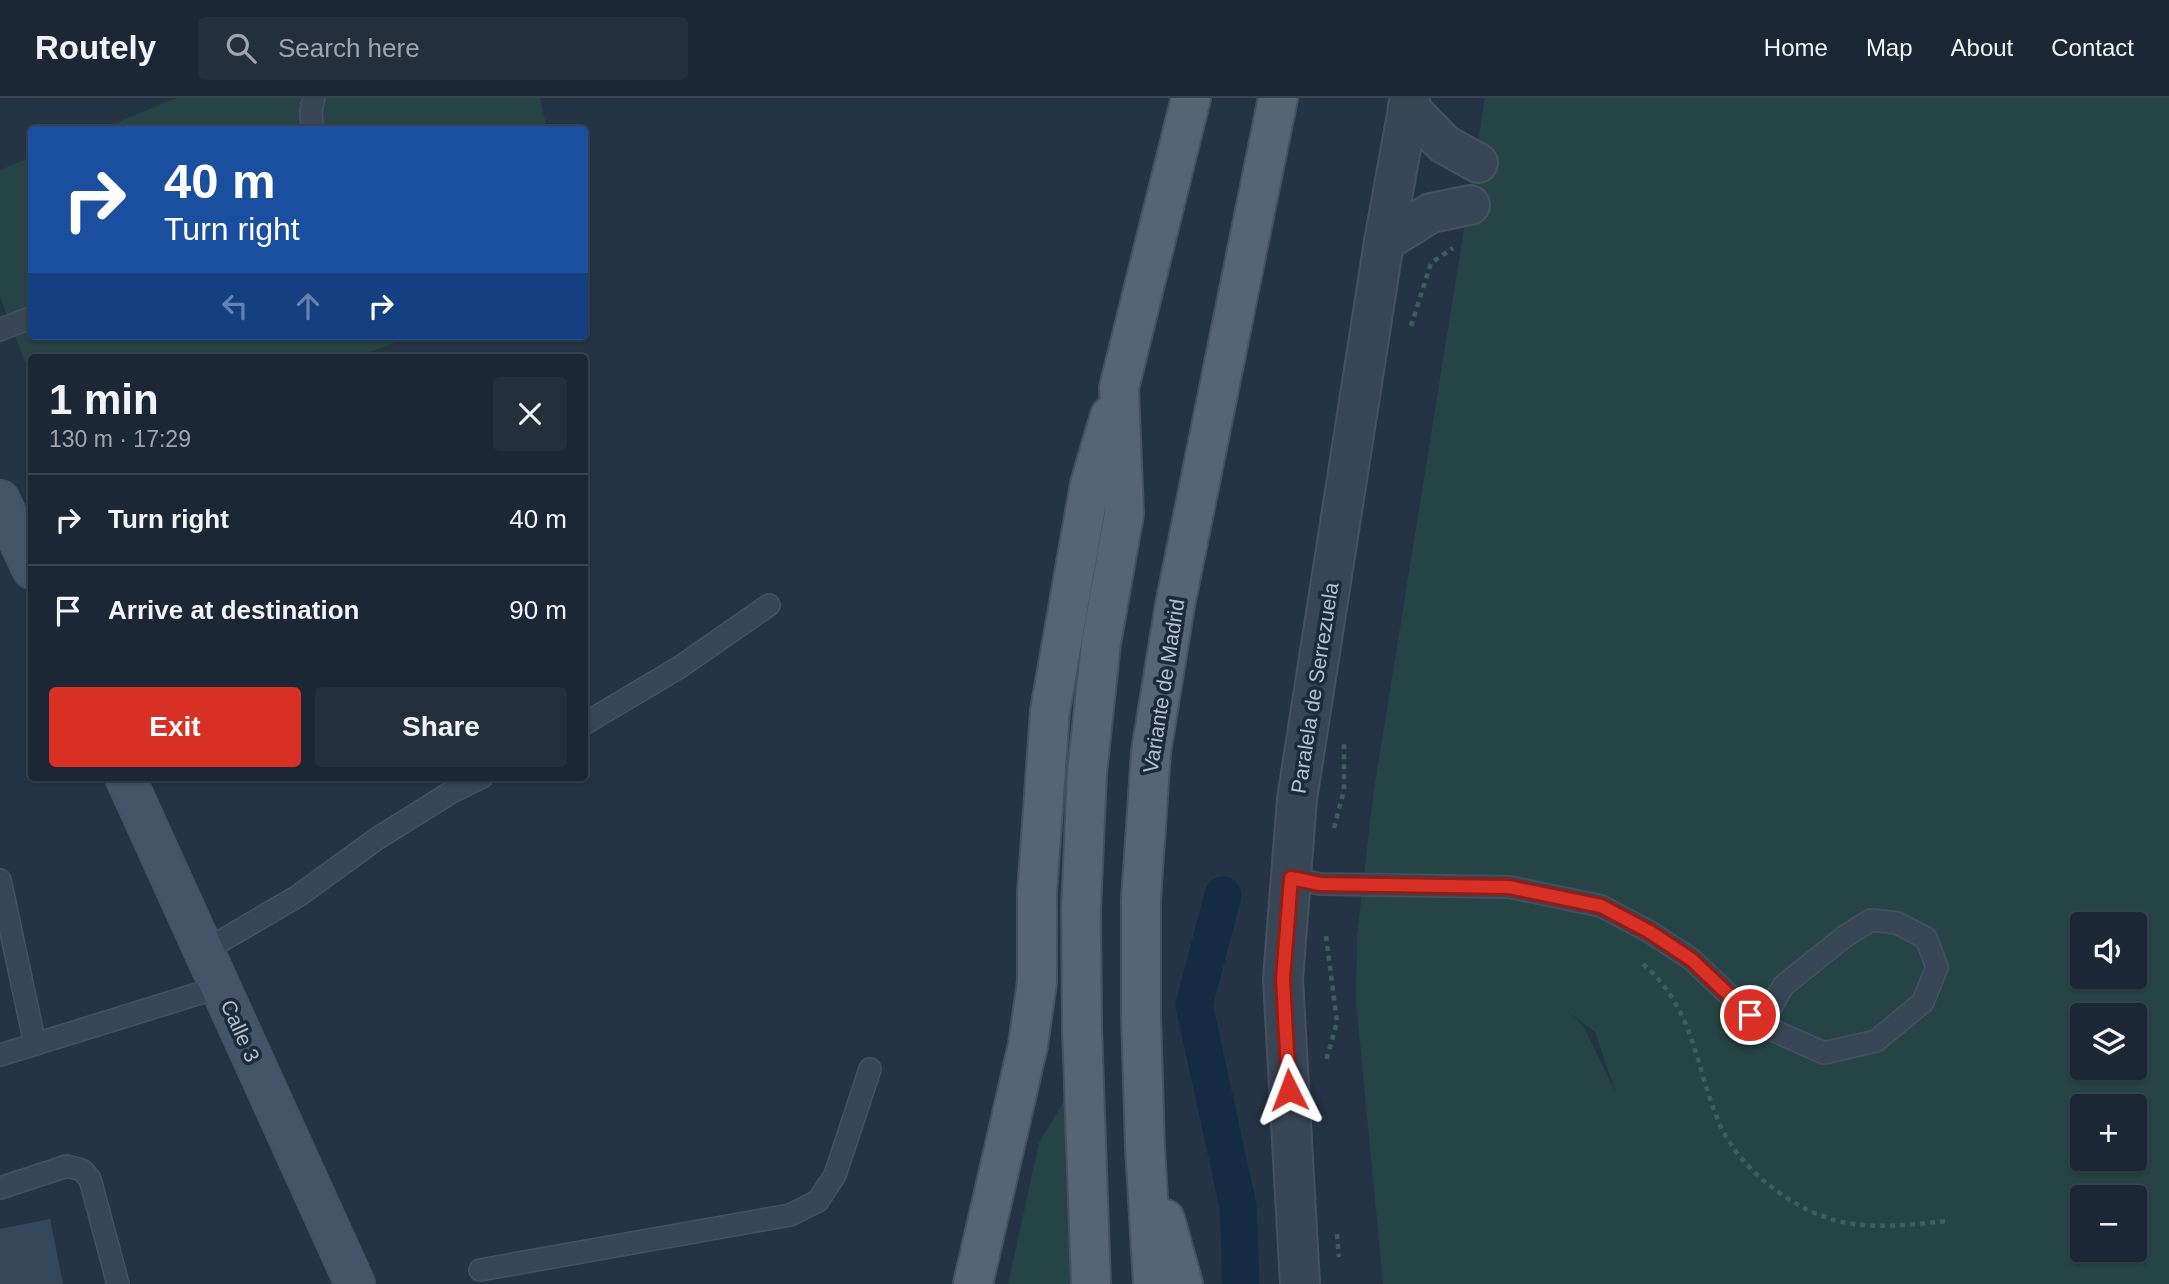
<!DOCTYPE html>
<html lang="en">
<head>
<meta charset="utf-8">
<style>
	body { margin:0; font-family:Arial,sans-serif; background:#242f3c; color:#f1f3f6; height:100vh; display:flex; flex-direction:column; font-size:26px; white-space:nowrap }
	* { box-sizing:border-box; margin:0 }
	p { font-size:23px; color:#a0a5ac }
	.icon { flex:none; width:38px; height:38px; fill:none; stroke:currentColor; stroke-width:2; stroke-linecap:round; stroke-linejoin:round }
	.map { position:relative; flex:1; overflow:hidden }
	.sheet { position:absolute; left:28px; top:256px; width:560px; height:427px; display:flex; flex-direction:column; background:#1b2734; border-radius:7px; box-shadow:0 2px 5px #0004,0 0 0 2px #39444f }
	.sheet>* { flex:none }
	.guide { position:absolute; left:28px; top:28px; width:560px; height:214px; border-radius:7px; box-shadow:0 2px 5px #0004,0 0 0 2px #39444f; background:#1a4fa0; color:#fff; overflow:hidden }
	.tools { position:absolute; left:2070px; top:814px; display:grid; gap:14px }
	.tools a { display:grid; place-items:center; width:77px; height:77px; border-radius:7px; background:#1b2734; box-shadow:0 2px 5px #0004,0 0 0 2px #39444f; font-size:35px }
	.pin { position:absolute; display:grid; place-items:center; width:60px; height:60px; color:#fff; margin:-30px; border:4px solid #fff; border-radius:50%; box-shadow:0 2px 7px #0007 }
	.me { position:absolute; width:77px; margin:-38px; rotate:357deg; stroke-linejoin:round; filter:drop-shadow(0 0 5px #0008) }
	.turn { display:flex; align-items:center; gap:24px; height:147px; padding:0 21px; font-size:32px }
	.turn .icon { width:91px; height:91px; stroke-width:2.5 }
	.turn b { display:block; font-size:49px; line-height:60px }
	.lanes { display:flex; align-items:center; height:66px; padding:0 21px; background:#0003; justify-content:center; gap:35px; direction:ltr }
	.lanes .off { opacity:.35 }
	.round { display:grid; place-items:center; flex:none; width:74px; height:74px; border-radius:7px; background:#242f3c }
	.head { display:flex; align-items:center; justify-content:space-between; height:119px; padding:0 21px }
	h1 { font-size:42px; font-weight:600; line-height:52px }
	.primary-button { display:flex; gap:14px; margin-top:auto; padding:14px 21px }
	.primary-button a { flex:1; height:80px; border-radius:7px; background:#d93025; color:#fff; font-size:28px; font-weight:600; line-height:80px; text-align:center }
	.primary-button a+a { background:#242f3c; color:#f1f3f6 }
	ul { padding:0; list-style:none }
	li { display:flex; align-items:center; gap:21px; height:91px; padding:0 21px; border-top:2px solid #39444f }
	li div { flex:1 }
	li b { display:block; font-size:26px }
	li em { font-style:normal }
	header { display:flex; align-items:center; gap:42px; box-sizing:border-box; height:98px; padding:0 35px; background:#1b2734; border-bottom:2px solid #39444f }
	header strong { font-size:33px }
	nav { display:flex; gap:38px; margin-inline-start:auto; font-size:24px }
	.search { width:490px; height:63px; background:#242f3c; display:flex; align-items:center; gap:18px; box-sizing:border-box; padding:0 24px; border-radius:7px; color:#a0a5ac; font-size:26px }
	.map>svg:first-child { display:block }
	.green { fill:#264445; fill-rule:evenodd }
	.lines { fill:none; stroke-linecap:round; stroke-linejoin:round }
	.canal { stroke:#152b44; stroke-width:37 }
	.building { fill:#35485b }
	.lane-casing { stroke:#455160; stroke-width:24 }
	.street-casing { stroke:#455160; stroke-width:42 }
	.secondary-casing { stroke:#455160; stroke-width:42 }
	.primary-casing { stroke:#455160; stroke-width:42 }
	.path { stroke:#3f5c5d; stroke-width:4.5; stroke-dasharray:5 5; stroke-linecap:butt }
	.lane { stroke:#384554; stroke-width:21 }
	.street { stroke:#384554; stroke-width:38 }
	.secondary { stroke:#465467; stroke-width:38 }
	.primary { stroke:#566474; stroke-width:38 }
	.route-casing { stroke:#8d1f18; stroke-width:18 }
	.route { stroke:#d93025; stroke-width:12 }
	.labels { text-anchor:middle; stroke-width:7; stroke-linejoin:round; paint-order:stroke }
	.street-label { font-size:21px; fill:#b6c0ce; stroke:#1d2a39 }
</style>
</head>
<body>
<header>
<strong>Routely</strong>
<div class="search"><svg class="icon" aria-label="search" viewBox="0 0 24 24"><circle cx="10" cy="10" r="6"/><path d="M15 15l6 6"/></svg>Search here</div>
<nav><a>Home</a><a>Map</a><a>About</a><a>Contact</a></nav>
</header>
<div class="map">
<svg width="2169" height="1186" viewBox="0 0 2169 1186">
	<rect width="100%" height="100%" fill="#243445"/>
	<g class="green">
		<path d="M 176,0 L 540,0 L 547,31 L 99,32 Z"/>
		<path d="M 1485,0 L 2169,0 L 2169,1186 L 1383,1186 L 1356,903 L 1357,838 L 1373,698 ZM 2082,826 L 2135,826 L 2135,878 L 2082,878 ZM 1565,912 L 1595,934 L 1616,995 L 1583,927 ZM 2082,917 L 2135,917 L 2135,970 L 2082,970 ZM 2082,1008 L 2135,1008 L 2135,1060 L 2082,1060 ZM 2082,1099 L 2135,1099 L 2135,1152 L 2082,1152 Z"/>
		<path d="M 31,59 L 32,238 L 411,238 L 357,259 L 32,259 L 31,279 L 0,199 L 0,72 Z"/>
		<path d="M 1068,996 L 1070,1186 L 1008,1186 L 1039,1045 Z"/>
	</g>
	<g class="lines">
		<path class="canal" d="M 1223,797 L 1194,907 L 1238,1108 L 1241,1186"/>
	</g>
	<path class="building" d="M 50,1121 L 63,1186 L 0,1186 L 0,1131 Z"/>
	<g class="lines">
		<g class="lane-casing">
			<g id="lane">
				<path d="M 312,32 L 311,12 L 314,0"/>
				<path d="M 0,232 L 32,219"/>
				<path d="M 584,626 L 680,569 L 769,507"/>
				<path d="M 1291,780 L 1320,786 L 1509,789 L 1601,808 L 1650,834 L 1691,861 L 1761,927 L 1824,955 L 1876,943 L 1923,904 L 1937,869 L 1926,840 L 1897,825 L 1871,822 L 1844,839 L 1783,888 L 1761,927"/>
				<path d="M 0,782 L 35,946"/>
				<path d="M 204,853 L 298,798 L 378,740 L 450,695 L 482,679"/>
				<path d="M 0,957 L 220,889"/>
				<path d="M 0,1090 L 67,1068 L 82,1072 L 90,1081 L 118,1186"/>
				<path d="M 480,1172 L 790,1117 L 818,1103 L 835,1077 L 870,971"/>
			</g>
		</g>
		<g class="street-casing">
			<g id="street">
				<path d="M 1408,9 L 1444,46 L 1478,65"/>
				<path d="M 1384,144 L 1431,115 L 1470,107"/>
				<path d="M 1300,1186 L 1283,881 L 1297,701 L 1384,144 L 1410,0"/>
			</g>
		</g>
		<g class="secondary-casing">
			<g id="secondary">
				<path d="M 0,402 L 32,471"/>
				<path d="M 125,679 L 355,1186"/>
			</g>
		</g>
		<g class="primary-casing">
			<g id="primary">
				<path d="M 1165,1121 L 1183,1186"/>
				<path d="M 973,1186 L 1028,947 L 1037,884 L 1037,795 L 1050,613 L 1090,386 L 1110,318"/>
				<path d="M 1091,1186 L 1082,931 L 1081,811 L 1087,675 L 1101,545 L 1124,416 L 1119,290 L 1191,0"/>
				<path d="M 1153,1186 L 1145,1050 L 1141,917 L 1141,802 L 1151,654 L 1175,507 L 1278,0"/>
			</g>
		</g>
		<g class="path">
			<path d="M 1411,228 L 1431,165 L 1453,150"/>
			<path d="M 1334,730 L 1344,692 L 1344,642"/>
			<path d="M 1326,838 L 1337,924 L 1326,963"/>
			<path d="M 1643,866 C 1695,911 1695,969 1720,1027 C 1741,1073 1797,1116 1847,1125 C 1880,1131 1914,1126 1948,1123"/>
			<path d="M 1337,1136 L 1339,1159"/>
		</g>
		<use href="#lane" class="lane"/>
		<use href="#street" class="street"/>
		<use href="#secondary" class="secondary"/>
		<use href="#primary" class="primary"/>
	</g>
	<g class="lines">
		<g class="route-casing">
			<path id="route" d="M 1289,992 L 1283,881 L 1291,780 L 1320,786 L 1509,789 L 1601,808 L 1650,834 L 1692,862 L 1750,917"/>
		</g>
		<use href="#route" class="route"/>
	</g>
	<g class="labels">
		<g class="street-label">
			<text transform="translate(1164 588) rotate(-81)" y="7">Variante de Madrid</text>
			<text transform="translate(1315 590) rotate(-81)" y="7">Paralela de Serrezuela</text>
			<text transform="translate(240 933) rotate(66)" y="7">Calle 3</text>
		</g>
	</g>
</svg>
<div class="tools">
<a><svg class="icon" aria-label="sound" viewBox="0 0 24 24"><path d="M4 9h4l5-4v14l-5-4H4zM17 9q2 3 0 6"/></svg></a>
<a><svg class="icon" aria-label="layers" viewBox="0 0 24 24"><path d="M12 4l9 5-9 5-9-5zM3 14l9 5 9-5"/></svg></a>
<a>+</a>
<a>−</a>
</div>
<div class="pin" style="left:1750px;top:917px;background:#d93025"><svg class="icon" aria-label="arrive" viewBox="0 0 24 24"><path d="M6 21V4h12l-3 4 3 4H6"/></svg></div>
<svg class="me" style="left:1289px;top:992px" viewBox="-20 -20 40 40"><path d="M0-17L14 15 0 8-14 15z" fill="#d93025" stroke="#fff" stroke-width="4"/></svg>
<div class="guide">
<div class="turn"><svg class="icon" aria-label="right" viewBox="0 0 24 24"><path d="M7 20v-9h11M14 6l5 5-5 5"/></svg><div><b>40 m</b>Turn right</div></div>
<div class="lanes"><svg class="icon off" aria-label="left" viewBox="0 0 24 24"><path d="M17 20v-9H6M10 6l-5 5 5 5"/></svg><svg class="icon off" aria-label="ahead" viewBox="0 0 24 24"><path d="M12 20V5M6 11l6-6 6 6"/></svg><svg class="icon" aria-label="right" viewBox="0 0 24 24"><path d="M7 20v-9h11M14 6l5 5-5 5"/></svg></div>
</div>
<section class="sheet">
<div class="head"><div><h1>1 min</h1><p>130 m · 17:29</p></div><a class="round"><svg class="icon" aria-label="close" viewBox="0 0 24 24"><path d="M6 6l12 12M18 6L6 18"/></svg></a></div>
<ul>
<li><svg class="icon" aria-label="right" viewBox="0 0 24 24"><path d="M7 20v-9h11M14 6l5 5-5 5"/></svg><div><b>Turn right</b></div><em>40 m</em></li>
<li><svg class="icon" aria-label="arrive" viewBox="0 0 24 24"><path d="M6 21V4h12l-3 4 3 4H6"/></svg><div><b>Arrive at destination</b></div><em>90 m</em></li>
</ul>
<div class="primary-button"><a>Exit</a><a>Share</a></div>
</section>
</div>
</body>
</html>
